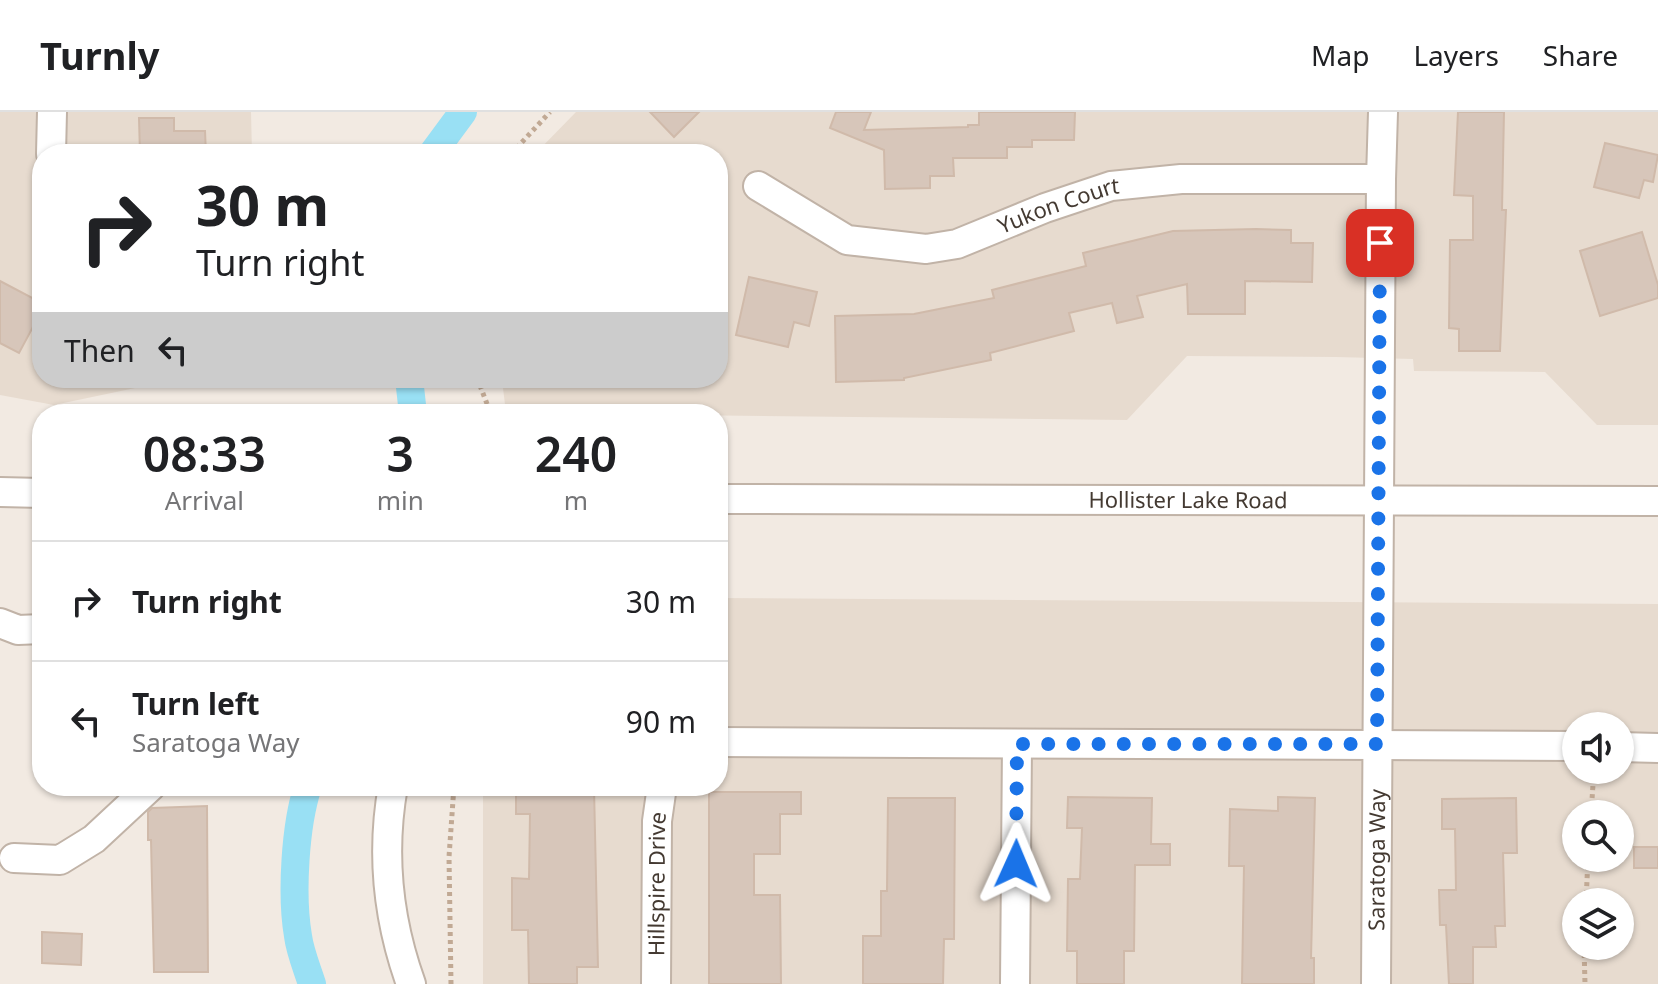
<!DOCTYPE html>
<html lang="en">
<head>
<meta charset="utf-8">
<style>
	body { margin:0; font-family:"Noto Sans",sans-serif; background:#f2f2f2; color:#202124; height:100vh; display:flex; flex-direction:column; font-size:30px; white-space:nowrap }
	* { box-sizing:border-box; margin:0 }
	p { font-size:26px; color:#757577 }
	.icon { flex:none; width:44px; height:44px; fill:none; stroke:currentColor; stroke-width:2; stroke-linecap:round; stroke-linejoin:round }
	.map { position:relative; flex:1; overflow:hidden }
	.details { position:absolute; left:32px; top:292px; width:696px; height:392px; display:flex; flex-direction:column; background:#fff; border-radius:32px; box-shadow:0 2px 6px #0004 }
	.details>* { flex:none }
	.guide { position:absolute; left:32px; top:32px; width:696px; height:244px; border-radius:32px; box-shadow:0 2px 6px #0004; background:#fff; color:#202124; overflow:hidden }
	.buttons { position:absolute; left:1562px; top:600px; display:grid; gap:16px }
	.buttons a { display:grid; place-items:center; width:72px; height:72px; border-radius:50%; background:#fff; box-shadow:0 2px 6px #0004; font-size:40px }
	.pin { position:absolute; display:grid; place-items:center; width:68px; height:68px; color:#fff; margin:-34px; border-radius:16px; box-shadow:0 4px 12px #0006 }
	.me { position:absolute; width:88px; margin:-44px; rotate:1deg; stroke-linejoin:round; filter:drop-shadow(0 0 6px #0008) }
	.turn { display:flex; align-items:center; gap:28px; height:168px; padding:0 32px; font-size:36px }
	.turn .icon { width:104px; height:104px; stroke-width:2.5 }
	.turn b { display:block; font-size:56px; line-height:68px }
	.then { display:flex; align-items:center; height:76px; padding:0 32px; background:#0003; gap:16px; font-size:30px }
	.eta { display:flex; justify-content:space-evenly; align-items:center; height:136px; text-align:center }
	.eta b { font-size:48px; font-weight:600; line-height:56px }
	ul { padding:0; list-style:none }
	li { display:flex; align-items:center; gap:24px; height:120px; padding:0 32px; border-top:2px solid #e0e0e0 }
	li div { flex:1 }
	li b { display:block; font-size:30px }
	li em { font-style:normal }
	header { display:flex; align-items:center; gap:48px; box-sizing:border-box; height:112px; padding:0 40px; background:#fff; border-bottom:2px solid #e0e0e0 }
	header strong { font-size:38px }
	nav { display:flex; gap:44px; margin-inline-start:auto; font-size:28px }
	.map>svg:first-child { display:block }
	.residential { fill:#e7dbcf; fill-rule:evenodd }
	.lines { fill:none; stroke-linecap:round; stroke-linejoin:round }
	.canal { stroke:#99e0f4; stroke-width:28 }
	.building { fill:#d7c6ba; stroke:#d0baaa; stroke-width:2 }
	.minor-casing { stroke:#c1b3a7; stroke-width:32 }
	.path { stroke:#c1a994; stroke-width:5; stroke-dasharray:4 4; stroke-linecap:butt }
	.minor { stroke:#fff; stroke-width:28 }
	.route { stroke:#1a73e8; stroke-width:14; stroke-dasharray:0 25.2 }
	.labels { text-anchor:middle; stroke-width:8; stroke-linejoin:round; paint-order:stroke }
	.street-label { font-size:22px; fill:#443a32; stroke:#fff }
</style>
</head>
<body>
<header>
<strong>Turnly</strong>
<nav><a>Map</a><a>Layers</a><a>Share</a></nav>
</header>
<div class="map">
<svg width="1658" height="872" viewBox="0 0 1658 872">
	<rect width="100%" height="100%" fill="#f2eae2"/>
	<g class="residential">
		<path d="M 0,0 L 251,0 L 252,42 L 42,42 L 42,266 L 151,266 L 140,275 L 54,293 L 0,283 Z"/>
		<path d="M 576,0 L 1658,0 L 1658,313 L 1597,313 L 1545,260 L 1414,259 L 1413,247 L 1336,245 L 1187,244 L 1127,308 L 506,301 L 503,276 L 497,266 L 718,266 L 718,42 L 535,42 Z"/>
		<path d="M 718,486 L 1658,492 L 1658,872 L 483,872 L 483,674 L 718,674 ZM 1576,614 L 1620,614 L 1620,658 L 1576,658 ZM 1576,702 L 1620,702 L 1620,746 L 1576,746 ZM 1576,790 L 1620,790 L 1620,834 L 1576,834 Z"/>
	</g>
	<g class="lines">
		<g class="canal">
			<path d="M 432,42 L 463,0"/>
			<path d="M 409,266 L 413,302"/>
			<path d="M 308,674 C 295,713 291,783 298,824 C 300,840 307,856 312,872"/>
		</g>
	</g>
	<g class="building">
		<path d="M 650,0 L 699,0 L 674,25 Z"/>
		<path d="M 836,0 L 871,0 L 864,18 L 968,15 L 968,13 L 979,13 L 979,0 L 1075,0 L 1074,28 L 1032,28 L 1032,35 L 1007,35 L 1007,46 L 953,46 L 954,64 L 930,64 L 930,76 L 885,77 L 884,38 L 830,16 Z"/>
		<path d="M 1458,0 L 1504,0 L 1502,98 L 1506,98 L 1500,239 L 1459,239 L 1459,217 L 1449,216 L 1450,128 L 1473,128 L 1473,84 L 1454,83 Z"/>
		<path d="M 139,6 L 174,6 L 174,19 L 205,19 L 206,42 L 140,42 Z"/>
		<path d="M 1605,31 L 1658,43 L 1653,70 L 1644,68 L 1639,86 L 1594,75 Z"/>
		<path d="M 1256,117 L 1291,118 L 1291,131 L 1313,131 L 1312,170 L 1245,169 L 1245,202 L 1188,202 L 1187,172 L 1137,184 L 1143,205 L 1117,211 L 1112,191 L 1069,201 L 1074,219 L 990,241 L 991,248 L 904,266 L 904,268 L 836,270 L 835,204 L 914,202 L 994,186 L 992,178 L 1086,154 L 1083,141 L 1173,119 Z"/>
		<path d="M 1642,120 L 1658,173 L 1658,186 L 1600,204 L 1580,139 Z"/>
		<path d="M 749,165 L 817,180 L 809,214 L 794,210 L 788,235 L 736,223 Z"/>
		<path d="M 0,169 L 42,191 L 42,198 L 19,241 L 0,231 Z"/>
		<path d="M 594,676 L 598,855 L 577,855 L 577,872 L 529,872 L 528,818 L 512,818 L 512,766 L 529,767 L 530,702 L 516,702 L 516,678 Z"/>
		<path d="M 709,680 L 801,680 L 801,702 L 780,702 L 780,742 L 754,742 L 754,783 L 780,783 L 781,872 L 709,872 Z"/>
		<path d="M 1068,685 L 1152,686 L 1151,732 L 1170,732 L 1170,753 L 1135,753 L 1134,839 L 1124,839 L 1124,872 L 1077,872 L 1077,839 L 1067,839 L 1068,767 L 1080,767 L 1082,716 L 1067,716 Z"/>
		<path d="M 1278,685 L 1315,686 L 1311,846 L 1314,846 L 1314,872 L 1242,872 L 1244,754 L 1229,754 L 1230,697 L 1278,699 Z"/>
		<path d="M 888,686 L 955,686 L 954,827 L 944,827 L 943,872 L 863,872 L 863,824 L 881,824 L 881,779 L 887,779 Z"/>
		<path d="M 1516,686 L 1517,741 L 1503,741 L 1505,814 L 1495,814 L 1496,835 L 1473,835 L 1473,872 L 1449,872 L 1446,813 L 1440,813 L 1439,778 L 1456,778 L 1455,717 L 1442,717 L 1442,687 Z"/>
		<path d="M 207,694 L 208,860 L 154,860 L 151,728 L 148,728 L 148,700 L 152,696 Z"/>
		<rect x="1634" y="735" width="24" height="21"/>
		<path d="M 42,820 L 82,822 L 81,853 L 42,851 Z"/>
	</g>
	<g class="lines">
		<g class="minor-casing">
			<g id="minor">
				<path d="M 51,42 L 52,0"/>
				<path id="s1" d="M 758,74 L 847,128 L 926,137 L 957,132 L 1045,96 L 1111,74 L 1181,67 L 1381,67"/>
				<path d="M 0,380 L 42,381"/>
				<path id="s2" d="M 718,387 L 1658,389"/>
				<path d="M 0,511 L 18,518 L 42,517"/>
				<path d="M 718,630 L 1576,634"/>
				<path d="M 1620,635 L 1658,636"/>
				<path d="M 393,674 C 381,741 388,808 411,872"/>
				<path d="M 14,746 L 60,748 L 94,727 L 151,674"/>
				<path id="s3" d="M 656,872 L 657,709 L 662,674"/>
				<path d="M 1015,872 L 1017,632"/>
				<path id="s4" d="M 1376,872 L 1381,67 L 1383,0"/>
			</g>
		</g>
		<g class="path">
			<path d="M 511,42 L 550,0"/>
			<path d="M 477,266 L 491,302"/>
			<path d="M 1591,702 L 1594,658"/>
			<path d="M 1586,790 L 1588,746"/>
			<path d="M 1584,834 L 1585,872"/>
			<path d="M 451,872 L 449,745 L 454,674"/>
		</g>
		<use href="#minor" class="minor"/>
	</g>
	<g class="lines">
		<path class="route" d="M 1016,752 L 1017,632 L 1377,632 L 1380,131"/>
	</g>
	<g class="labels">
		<g class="street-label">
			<text dy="8" stroke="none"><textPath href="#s1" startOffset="324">Yukon Court</textPath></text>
			<text dy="8" stroke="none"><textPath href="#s2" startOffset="470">Hollister Lake Road</textPath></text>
			<text dy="8" stroke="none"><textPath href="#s4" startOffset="124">Saratoga Way</textPath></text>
			<text dy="8" stroke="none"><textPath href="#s3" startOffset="100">Hillspire Drive</textPath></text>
		</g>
	</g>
</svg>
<div class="buttons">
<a><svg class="icon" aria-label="sound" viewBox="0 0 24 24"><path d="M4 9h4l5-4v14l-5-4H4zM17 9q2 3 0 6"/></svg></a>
<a><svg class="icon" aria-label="search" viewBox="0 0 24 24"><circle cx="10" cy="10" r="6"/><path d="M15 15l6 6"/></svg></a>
<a><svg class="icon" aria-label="layers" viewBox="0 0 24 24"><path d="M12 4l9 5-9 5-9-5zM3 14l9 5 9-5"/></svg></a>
</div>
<div class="pin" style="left:1380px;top:131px;background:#d93025"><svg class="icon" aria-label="arrive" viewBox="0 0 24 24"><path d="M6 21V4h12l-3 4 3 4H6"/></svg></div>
<svg class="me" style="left:1016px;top:752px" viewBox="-20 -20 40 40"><path d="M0-17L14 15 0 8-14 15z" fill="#1a73e8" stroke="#fff" stroke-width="4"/></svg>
<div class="guide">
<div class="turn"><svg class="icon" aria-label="right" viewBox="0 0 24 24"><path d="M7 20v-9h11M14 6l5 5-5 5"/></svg><div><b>30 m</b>Turn right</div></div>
<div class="then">Then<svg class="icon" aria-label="left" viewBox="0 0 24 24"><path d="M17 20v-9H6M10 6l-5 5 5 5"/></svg></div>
</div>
<section class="details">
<div class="eta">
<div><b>08:33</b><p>Arrival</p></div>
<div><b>3</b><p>min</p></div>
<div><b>240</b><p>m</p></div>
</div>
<ul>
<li><svg class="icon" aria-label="right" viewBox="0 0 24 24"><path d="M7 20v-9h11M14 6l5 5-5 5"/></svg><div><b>Turn right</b></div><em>30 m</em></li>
<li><svg class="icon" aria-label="left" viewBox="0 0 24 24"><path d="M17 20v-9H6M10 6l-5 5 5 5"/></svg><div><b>Turn left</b><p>Saratoga Way</p></div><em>90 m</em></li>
</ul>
</section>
</div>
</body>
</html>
